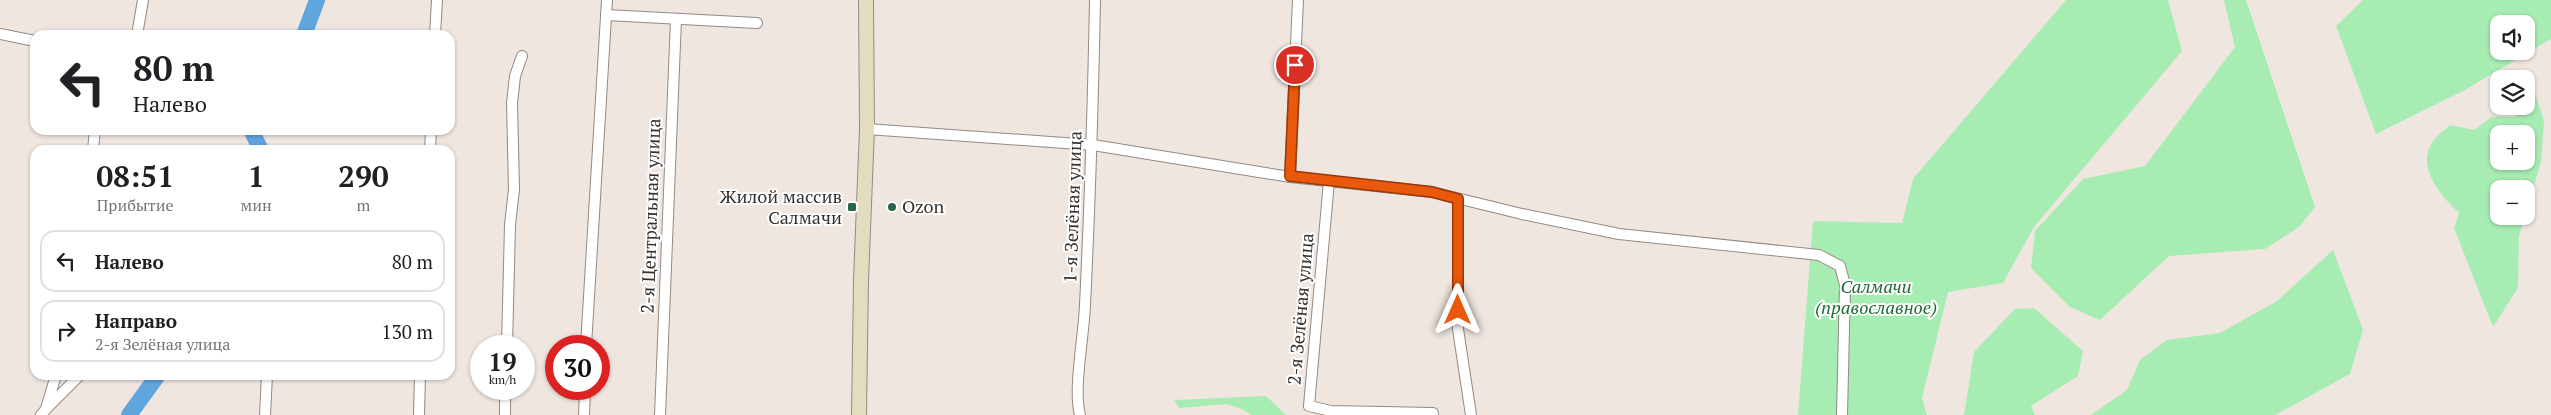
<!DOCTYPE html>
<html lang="ru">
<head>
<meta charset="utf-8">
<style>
	body { margin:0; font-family:"PT Serif",serif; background:#f6f6f6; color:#202124; height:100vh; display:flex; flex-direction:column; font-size:19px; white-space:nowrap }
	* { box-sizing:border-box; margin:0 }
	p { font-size:16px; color:#757577 }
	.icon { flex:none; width:28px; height:28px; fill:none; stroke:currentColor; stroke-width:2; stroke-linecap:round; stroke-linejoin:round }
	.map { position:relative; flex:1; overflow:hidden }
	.drawer { position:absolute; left:30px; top:145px; width:425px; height:235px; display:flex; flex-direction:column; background:#fff; border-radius:15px; box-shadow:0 1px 4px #0004 }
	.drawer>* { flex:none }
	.hud { position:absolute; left:30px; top:30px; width:425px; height:105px; border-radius:15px; box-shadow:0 1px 4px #0004; background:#fff; color:#202124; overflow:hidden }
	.tools { position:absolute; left:2490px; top:15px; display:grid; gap:10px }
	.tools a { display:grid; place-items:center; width:45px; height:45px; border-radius:10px; background:#fff; box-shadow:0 1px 4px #0004; font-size:25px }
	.speed { position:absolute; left:470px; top:335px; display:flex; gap:10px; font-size:25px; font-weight:700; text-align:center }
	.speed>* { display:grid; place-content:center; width:65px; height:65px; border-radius:50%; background:#fff; box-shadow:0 1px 4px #0004; line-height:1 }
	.speed small { font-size:12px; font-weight:400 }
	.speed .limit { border:8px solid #d22; background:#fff; color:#111 }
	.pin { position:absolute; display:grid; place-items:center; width:42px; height:42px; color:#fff; margin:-21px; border:2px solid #fff; border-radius:50%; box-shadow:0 1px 5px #0007 }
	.me { position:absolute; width:55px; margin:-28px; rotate:0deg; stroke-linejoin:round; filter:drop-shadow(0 0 4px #0008) }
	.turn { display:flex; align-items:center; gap:18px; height:105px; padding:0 20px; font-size:22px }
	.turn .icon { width:65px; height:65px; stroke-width:2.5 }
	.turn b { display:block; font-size:35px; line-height:42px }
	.eta { display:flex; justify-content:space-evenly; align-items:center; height:85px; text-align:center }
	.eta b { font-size:30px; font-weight:800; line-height:35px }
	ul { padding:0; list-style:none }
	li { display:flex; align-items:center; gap:15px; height:62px; margin:0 10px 8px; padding:0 10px; border:2px solid #e0e0e0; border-radius:15px }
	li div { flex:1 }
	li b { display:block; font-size:19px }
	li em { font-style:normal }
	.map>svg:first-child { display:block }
	.green { fill:#a7ecb3; fill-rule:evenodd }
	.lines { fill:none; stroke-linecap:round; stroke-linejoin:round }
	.river { stroke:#60a5dd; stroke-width:16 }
	.street-casing { stroke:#938a85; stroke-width:12 }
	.secondary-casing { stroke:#938a85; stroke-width:16 }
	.street { stroke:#fff; stroke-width:10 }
	.secondary { stroke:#e3dcbf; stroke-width:14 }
	.route-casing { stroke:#983908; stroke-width:12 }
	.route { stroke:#ea580c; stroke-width:9 }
	.poi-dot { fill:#2a644d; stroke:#fff; stroke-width:2 }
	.labels { text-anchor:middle; stroke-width:4; stroke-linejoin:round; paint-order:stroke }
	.poi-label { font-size:18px; fill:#34302e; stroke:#fff; text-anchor:end }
	.street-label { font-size:18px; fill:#34302e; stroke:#fff }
	.park-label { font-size:18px; font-style:italic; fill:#1e6833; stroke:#fff }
</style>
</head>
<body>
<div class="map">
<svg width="2551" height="415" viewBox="0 0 2551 415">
	<rect width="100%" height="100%" fill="#f0e6e0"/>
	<g class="green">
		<path d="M 2066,0 L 2168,0 L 2182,51 L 2034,227 L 2003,283 L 1948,292 L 1922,398 L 1927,415 L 1798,415 L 1813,221 L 1902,223 L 1913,179 Z"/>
		<path d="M 2224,0 L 2246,0 L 2315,207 L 2299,227 L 2265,249 L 2169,256 L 2100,320 L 2070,307 L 2031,268 L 2035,231 L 2083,179 L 2145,166 L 2235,47 Z"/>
		<path d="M 2363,0 L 2551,0 L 2551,39 L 2465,90 L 2376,134 L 2336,26 ZM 2499,24 L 2526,24 L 2526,51 L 2499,51 Z"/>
		<path d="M 2535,93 L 2544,121 L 2541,162 L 2526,211 L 2526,189 L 2499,189 L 2499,216 L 2525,216 L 2519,236 L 2518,288 L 2493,327 L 2454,228 L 2459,213 C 2441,196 2415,167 2433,141 C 2437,135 2445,130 2450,125 L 2475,130 L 2491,117 L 2516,117 L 2521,106 L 2526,106 L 2526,97 ZM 2499,134 L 2526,134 L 2526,161 L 2499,161 Z"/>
		<path d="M 2333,250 L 2363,330 L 2350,374 L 2275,415 L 2091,415 L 2127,390 L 2140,360 L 2167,340 L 2220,333 L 2277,301 Z"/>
		<path d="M 2034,308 L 2083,351 L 2078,376 L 2031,406 L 2035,415 L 1964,415 L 1974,352 L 2015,309 Z"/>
		<path d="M 1266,396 L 1286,415 L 1252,415 L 1242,409 L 1227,404 L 1179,408 L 1174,400 Z"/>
	</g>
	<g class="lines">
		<g class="river">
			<path d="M 304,35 L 317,0"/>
			<path d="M 251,130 L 261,150"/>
			<path d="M 129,415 L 158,375"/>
		</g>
		<g class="street-casing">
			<g id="street">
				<path d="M 606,15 L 757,23"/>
				<path d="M 0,34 L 35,41"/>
				<path d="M 137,35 L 143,0"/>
				<path d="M 435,35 L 437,0"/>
				<path d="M 867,129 L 1093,145 L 1290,177 L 1432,192 L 1522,214 L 1619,234 L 1819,255 L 1840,266 L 1845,285 L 1842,415"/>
				<path d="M 93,150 L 95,130"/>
				<path d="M 430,150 L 431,130"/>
				<path d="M 1290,177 L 1298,0"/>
				<path d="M 1329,181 L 1309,406 L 1331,411 L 1433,413"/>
				<path d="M 1458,199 L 1458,329 L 1471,415"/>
				<path d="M 507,346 L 510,225 L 514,189 L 512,103 L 515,76 L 522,56"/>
				<path d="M 586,346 L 607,0"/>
				<path d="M 46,409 L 80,375"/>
				<path d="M 41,415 L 46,409 L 56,375"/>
				<path d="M 265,415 L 267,375"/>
				<path d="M 419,415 L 420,375"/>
				<path d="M 505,415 L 505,389"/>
				<path d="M 584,415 L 585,389"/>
				<path d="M 660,415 L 676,19"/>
				<path d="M 1080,415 C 1073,390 1084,335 1085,305 C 1090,203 1093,102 1095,0"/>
			</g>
		</g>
		<g class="secondary-casing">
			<path id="secondary" d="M 859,415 L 861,280 L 867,129 L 866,0"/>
		</g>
		<use href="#street" class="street"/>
		<use href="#secondary" class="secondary"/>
	</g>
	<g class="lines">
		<g class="route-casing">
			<path id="route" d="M 1295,65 L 1290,176 L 1432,192 L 1458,199 L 1458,310"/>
		</g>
		<use href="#route" class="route"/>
	</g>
	<g class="poi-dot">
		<rect x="847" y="202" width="10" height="10" rx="2.5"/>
		<circle cx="892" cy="207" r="5"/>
	</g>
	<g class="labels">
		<g class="poi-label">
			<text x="842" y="203">Жилой массив<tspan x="842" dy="21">Салмачи</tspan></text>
			<text x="902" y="213" text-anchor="start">Ozon</text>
		</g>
		<g class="street-label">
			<text transform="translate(1073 207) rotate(-88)" y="6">1-я Зелёная улица</text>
			<text transform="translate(651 216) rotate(-88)" y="6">2-я Центральная улица</text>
			<text transform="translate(1301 309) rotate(-85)" y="6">2-я Зелёная улица</text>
		</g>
		<g class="park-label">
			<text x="1876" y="293">Салмачи<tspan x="1876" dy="21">(православное)</tspan></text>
		</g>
	</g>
</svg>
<div class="tools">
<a><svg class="icon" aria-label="sound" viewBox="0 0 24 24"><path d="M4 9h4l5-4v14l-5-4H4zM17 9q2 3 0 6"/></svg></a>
<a><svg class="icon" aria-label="layers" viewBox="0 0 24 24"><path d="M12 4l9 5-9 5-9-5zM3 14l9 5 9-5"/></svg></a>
<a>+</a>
<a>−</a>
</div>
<div class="speed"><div>19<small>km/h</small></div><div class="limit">30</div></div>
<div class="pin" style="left:1295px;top:65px;background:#d93025"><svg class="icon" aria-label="arrive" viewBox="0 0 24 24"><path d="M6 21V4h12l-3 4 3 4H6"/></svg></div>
<svg class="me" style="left:1458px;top:310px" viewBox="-20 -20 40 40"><path d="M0-17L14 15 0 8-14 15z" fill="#ea580c" stroke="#fff" stroke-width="4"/></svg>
<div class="hud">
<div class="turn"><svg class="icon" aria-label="left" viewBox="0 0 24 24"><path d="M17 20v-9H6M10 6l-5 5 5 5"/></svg><div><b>80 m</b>Налево</div></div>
</div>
<section class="drawer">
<div class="eta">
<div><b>08:51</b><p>Прибытие</p></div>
<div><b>1</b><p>мин</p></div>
<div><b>290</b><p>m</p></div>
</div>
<ul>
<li><svg class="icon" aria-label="left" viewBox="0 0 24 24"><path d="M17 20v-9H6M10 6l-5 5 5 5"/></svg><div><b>Налево</b></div><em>80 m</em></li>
<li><svg class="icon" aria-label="right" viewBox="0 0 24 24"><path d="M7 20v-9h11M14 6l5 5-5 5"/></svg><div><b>Направо</b><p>2-я Зелёная улица</p></div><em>130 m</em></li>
</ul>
</section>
</div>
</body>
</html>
